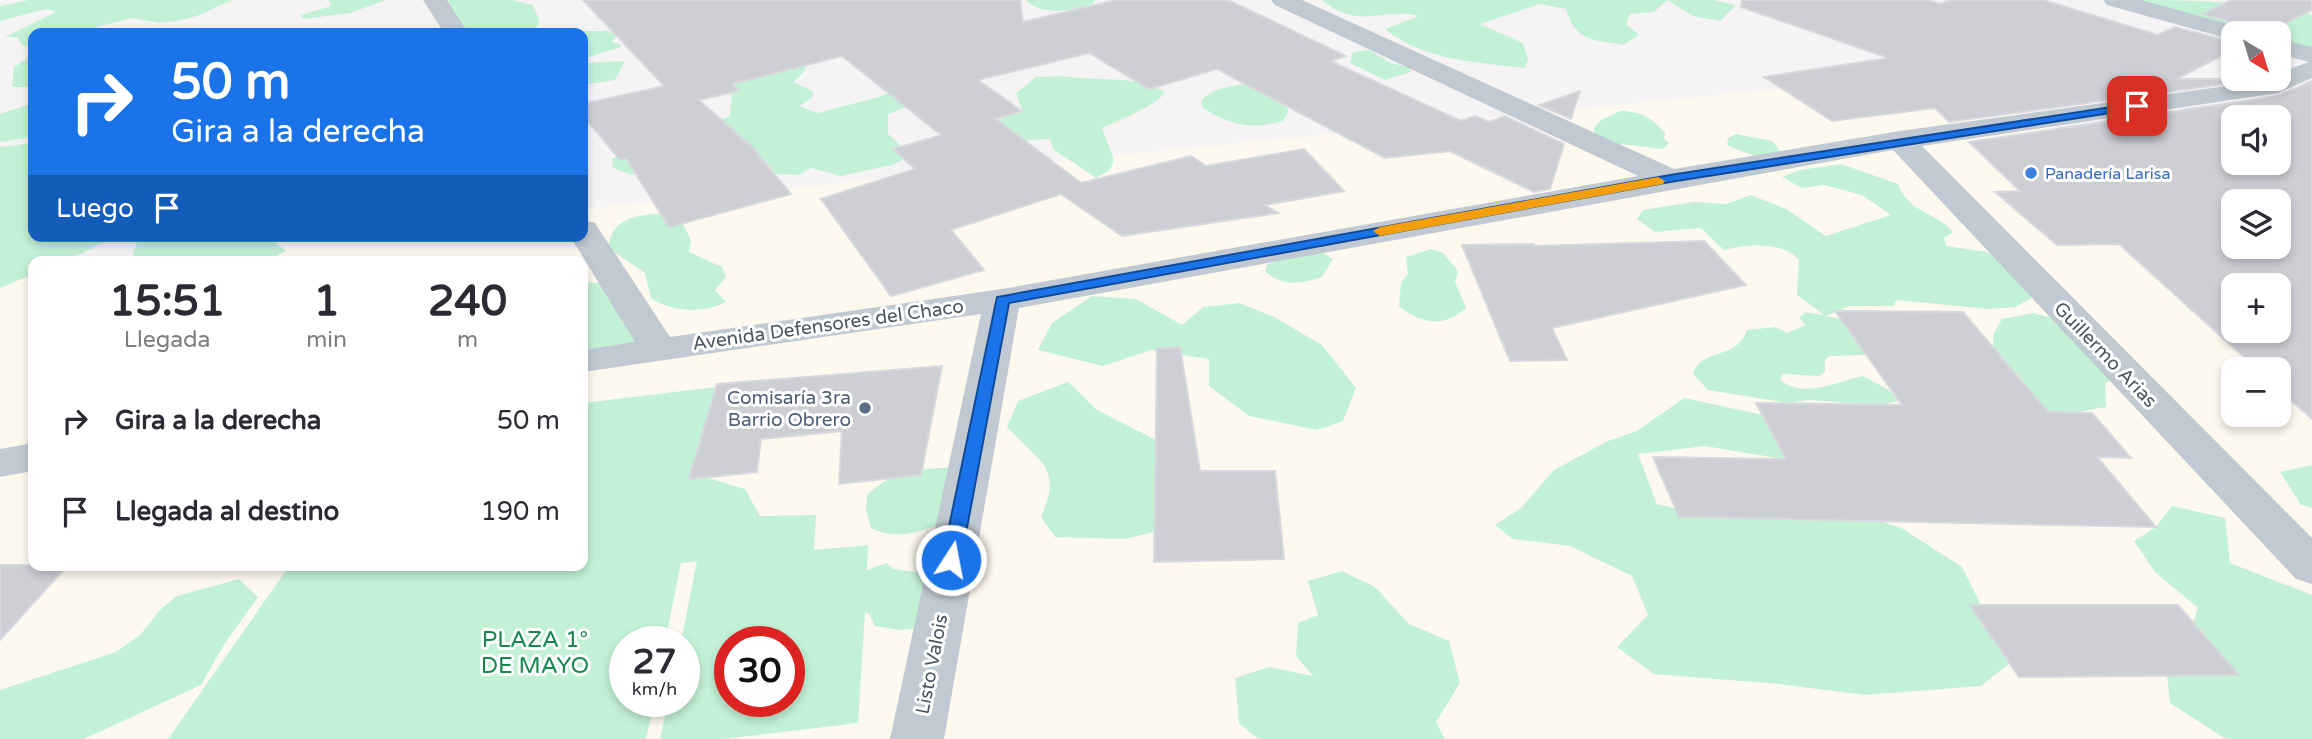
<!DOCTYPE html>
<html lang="es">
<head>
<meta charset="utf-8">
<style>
	body { margin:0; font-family:"Varela Round",sans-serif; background:#f7f7f7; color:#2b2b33; height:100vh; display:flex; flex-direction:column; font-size:26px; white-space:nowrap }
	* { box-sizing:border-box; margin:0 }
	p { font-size:23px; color:#7c7c81 }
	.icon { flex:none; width:38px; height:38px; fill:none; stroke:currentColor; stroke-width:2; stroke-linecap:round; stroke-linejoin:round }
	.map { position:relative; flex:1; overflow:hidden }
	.drawer { position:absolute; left:28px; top:256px; width:560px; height:315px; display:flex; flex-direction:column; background:#fff; border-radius:14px; box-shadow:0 4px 10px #0003 }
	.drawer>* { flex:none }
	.banner { position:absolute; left:28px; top:28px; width:560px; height:214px; border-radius:14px; box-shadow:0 4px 10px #0003; background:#1a73e8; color:#fff; overflow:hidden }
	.needle { width:46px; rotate:142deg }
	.tools { position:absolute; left:2221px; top:21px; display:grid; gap:14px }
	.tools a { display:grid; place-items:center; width:70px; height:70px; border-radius:14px; background:#fff; box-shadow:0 4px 10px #0003; font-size:35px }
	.speed { position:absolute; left:609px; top:626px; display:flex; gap:14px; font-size:35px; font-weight:700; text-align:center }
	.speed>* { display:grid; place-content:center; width:91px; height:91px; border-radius:50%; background:#fff; box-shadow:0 4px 10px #0003; line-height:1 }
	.speed small { font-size:18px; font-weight:400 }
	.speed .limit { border:10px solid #d22; background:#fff; color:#111 }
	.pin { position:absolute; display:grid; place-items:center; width:60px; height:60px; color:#fff; margin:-30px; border-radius:14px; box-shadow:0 4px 10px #0006 }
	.me { position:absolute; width:77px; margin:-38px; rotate:11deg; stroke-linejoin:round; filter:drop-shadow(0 0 5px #0008) }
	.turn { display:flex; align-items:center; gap:24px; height:147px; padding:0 28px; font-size:32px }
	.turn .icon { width:91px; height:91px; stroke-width:2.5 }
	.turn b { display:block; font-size:49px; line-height:60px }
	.then { display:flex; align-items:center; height:66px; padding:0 28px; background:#0003; gap:14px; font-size:26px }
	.eta { display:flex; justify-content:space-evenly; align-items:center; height:119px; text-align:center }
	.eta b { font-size:42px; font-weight:800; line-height:49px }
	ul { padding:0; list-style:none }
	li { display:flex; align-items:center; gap:21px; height:91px; padding:0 28px }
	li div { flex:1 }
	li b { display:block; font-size:26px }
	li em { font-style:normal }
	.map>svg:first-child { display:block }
	.commercial { fill:#fdf9ef; fill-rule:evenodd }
	.green { fill:#c3f1d5; fill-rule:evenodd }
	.building { fill:#cdcfd5; stroke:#d7d9de; stroke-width:2; fill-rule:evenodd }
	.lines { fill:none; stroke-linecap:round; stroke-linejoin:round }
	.street { fill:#c1cad2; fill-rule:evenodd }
	.route { fill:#1a73e8; stroke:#114b97; stroke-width:2 }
	.slow { fill:#f59e0b }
	.shop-dot { fill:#3f7fe0; stroke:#fff; stroke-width:2.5 }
	.service-dot { fill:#5c6f8a; stroke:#fff; stroke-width:2.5 }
	.labels { text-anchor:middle; stroke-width:6; stroke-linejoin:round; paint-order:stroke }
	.far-shop-label { font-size:16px; fill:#366cbe; stroke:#fff; text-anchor:start }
	.street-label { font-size:19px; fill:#4a5661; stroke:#fff }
	.service-label { font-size:19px; fill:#4e5e75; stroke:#fff; text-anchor:end }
	.near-park-label { font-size:23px; fill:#17864f; stroke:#fff }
</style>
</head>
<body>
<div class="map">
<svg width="2312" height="739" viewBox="0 0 2312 739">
	<rect width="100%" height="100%" fill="#f5f3f3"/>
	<path class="commercial" d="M 1828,84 L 2036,116 L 2243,285 L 2233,285 L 2233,331 L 2278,331 L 2312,341 L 2312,739 L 0,739 L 0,278 L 33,272 L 33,565 L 583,565 L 583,261 L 95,261 L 133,254 L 307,236 L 583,236 L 583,209 ZM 2233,369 L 2278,369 L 2278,415 L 2233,415 ZM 625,642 L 684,642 L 684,702 L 625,702 ZM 730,642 L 789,642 L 789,702 L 730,702 Z"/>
	<g class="green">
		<path d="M 29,0 L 232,0 L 197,16 L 177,21 L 159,23 L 132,18 L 73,33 L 33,33 L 33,45 L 23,46 L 17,37 L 5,37 L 56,12 L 46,9 L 0,21 L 0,6 Z"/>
		<path d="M 329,0 L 386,0 L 350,13 L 303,19 L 301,15 L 331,6 Z"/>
		<path d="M 449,0 L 512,0 L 533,5 L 540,22 L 531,33 L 456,33 L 445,15 Z"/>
		<path d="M 1026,0 L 1095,0 L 1093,4 C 1073,10 1042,17 1026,0 Z"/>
		<path d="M 1322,0 L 1714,0 L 1736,5 L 1720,21 L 1693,16 L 1667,0 L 1654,12 L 1630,14 L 1626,24 L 1639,35 L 1623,45 C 1592,39 1576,42 1566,9 L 1540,4 L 1480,24 L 1523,43 L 1528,59 L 1525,68 C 1478,62 1424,61 1385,29 L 1419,16 C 1381,7 1359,31 1322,0 Z"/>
		<path d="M 2121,0 C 2184,0 2251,0 2312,15 L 2312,50 L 2279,43 L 2278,33 L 2249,33 Z"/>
		<path d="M 583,31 L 613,31 L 616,37 L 612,42 L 620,44 L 621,47 L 583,59 L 583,33 L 578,33 Z"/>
		<path d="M 1369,50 L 1391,63 L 1409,67 L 1411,72 L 1385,80 L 1350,63 L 1353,52 Z"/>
		<path d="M 33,55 L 33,87 L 12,87 L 14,67 Z"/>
		<path d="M 625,61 L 615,80 L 589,84 L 583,89 L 583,63 Z"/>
		<path d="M 806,65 L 804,72 L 793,82 L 813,91 L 812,98 L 799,106 L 818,113 L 875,98 L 932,77 L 918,103 L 888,114 L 888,134 L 901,146 L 904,159 L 892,165 L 840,176 L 812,168 L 797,175 L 681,169 L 632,175 L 613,168 L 612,158 L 651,151 L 730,116 L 732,92 L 727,81 Z"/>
		<path d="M 1062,76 C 1097,82 1133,74 1165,92 C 1158,105 1117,121 1102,128 L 1114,160 L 1110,170 L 1096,178 L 1053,149 L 1050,139 L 993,142 L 991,124 L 1022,110 L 1016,93 L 1036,77 Z"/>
		<path d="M 1261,83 L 1286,101 L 1288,112 L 1283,121 C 1253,130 1229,125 1203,108 L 1201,101 C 1214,85 1241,85 1261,83 Z"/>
		<path d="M 33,103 L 33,137 L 0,142 L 0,114 Z"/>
		<path d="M 1620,111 C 1640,111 1652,117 1665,133 L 1664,139 L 1669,143 L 1663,149 L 1611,143 L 1595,136 L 1594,128 L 1601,120 Z"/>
		<path d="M 1736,134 L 1772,141 L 1780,151 C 1762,162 1745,153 1727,145 L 1728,138 Z"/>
		<path d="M 33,143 L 33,236 L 116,236 L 67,261 L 33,261 L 33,274 L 0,288 L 0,147 Z"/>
		<path d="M 1841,164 L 1898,184 C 1908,213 1935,211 1953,232 L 1944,238 L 1946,246 L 1987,252 L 2005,263 L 2039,294 L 2015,307 L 1988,309 L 1897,300 L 1893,306 L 1850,306 L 1826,316 L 1853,322 L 1867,344 L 1866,355 L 1829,356 L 1825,360 L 1825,371 L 1819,376 L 1782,374 L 1780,380 C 1805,399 1835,382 1863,376 L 1889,390 L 1899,401 L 1878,405 L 1808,400 L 1789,403 L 1708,390 L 1693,374 C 1700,348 1738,360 1747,330 L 1776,327 L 1787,333 L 1806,325 L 1799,318 L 1805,312 L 1824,315 L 1797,295 L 1799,260 C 1783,241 1746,244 1724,250 L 1701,228 L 1655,232 L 1637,219 L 1643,210 L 1694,202 L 1726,204 L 1751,195 L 1786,209 L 1826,236 L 1891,215 L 1862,195 L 1824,185 L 1802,188 L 1782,177 L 1800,170 Z"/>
		<path d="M 655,214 L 678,215 L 691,240 L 689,252 L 722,267 L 726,277 L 715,290 L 726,302 C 704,314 670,312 651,298 L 645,273 L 608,248 C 612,221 630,216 655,214 Z"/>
		<path d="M 139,236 L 267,236 L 286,251 L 267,261 L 134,261 L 133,254 Z"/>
		<path d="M 1431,249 L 1443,253 L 1458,271 L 1455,282 L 1466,308 C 1445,328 1420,324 1399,306 L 1401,283 L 1408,274 L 1406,257 Z"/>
		<path d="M 1317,250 L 1333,259 L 1322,277 C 1302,284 1281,287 1265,271 L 1267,265 L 1290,256 Z"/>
		<path d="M 605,282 L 636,343 L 583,355 L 583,283 Z"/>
		<path d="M 1092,296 L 1136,299 L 1182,325 L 1203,307 L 1240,303 L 1274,317 L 1322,345 L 1356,388 L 1343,421 L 1317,430 L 1249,416 L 1209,386 L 1209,359 L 1151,350 L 1103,366 L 1038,350 L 1052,323 Z"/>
		<path d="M 2033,313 L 2079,325 L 2123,371 L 2105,384 L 2106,407 L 2077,412 L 2078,436 L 2061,434 L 1991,362 L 1994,333 L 2002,319 Z"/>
		<path d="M 1068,382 L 1097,410 L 1178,451 L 1159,531 L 1124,539 L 1055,537 L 1041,517 C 1064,467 1038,461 1007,427 L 1018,401 Z"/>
		<path d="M 716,387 L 698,479 L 705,477 L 745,489 L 760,516 L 816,515 L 814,550 L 868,545 L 867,570 L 887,563 L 894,569 L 922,573 L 939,582 L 920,628 L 899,630 L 875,626 L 870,615 L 865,612 L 858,723 L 723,739 L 660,739 L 668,702 L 684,702 L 684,642 L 681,642 L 697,561 L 681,563 L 665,642 L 625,642 L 625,702 L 654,702 L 646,739 L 168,739 L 290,565 L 583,565 L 583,403 ZM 730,642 L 789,642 L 789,702 L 730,702 Z"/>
		<path d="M 1684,398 L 1867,437 L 1861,472 L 1705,446 L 1638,454 L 1657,504 L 1715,518 L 1796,486 L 1847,509 L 1903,529 L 1962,567 L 2010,663 L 1981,686 L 1865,695 L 1779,684 L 1654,674 L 1617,647 L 1648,615 L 1632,576 L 1570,546 L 1513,539 L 1495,525 L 1521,508 L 1554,470 L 1608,441 L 1637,431 Z"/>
		<path d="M 2312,465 L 2312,508 L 2301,505 L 2280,472 Z"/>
		<path d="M 953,467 L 945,522 C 920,532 896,541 871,528 L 866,511 L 867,495 C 895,469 917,470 953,467 Z"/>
		<path d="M 2172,506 L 2225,518 L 2230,563 L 2312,595 L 2312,739 L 2226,739 L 2170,703 L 2167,676 L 2219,675 L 2193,623 L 2198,608 L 2155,572 L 2134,541 L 2156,527 Z"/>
		<path d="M 1342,571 L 1375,587 L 1409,624 L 1449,641 L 1460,683 L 1436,722 L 1445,739 L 1258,739 L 1239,723 L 1235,678 L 1269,667 L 1313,676 L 1296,656 L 1298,623 L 1318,615 L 1308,581 Z"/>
		<path d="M 239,579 L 258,597 L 225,643 L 201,685 L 84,739 L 0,739 L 0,690 L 116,652 L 140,635 L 161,609 L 177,596 Z"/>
	</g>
	<g class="building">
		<path d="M 583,0 L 1020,0 L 1023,22 L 1116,0 L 1228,0 L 1346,56 L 1330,61 L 1461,121 L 1475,116 L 1489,122 L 1505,116 L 1564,144 L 1550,189 L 1534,192 L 1450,151 L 1385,158 L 1217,69 L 1149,89 L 1089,53 L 978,80 L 1022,111 L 996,119 L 1081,183 L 1191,156 L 1206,166 L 1304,149 L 1344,191 L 1265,205 L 1278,213 L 1122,236 L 1061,194 L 951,230 L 984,270 L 891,296 L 821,199 L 915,169 L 893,149 L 941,135 L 842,56 L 733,84 L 739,91 L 699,100 L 753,148 L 791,194 L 669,227 L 626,158 L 620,160 L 583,116 L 583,104 L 664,86 Z"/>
		<path d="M 1742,0 L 1928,0 L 1940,4 L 1951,0 L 2043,0 L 2158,35 L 2175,27 L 2233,42 L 2233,50 L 2176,79 L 2261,79 L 1949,122 L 1935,108 L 1832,121 L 1764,77 L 1889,58 L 1741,7 Z"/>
		<path d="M 2231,0 L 2312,0 L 2312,10 L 2266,33 L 2249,33 L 2244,25 L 2202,14 Z"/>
		<path d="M 2312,81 L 2312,419 L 2278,389 L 2278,369 L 2257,369 L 2119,244 L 2057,245 L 1995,192 L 2020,191 L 1969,142 L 2278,96 ZM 2233,117 L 2278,117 L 2278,163 L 2233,163 ZM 2233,201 L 2278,201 L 2278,247 L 2233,247 ZM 2233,285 L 2278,285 L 2278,331 L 2233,331 Z"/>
		<path d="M 1580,91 L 1571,119 L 1539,105 Z"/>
		<path d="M 1704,241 L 1746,285 L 1552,328 L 1567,360 L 1510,361 L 1462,245 L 1534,244 L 1533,246 Z"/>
		<path d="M 1835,311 L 1963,312 L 2048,412 L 2092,413 L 2131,458 L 2097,457 L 2156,527 L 1679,517 L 1653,457 L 1786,459 L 1756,403 L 1902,405 Z"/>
		<path d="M 1180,347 L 1200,471 L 1275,471 L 1284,559 L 1154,562 L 1157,349 Z"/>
		<path d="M 942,366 L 921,475 L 839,484 L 842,431 L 761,439 L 757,472 L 689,479 L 717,384 Z"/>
		<path d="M 0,565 L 68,565 L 0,640 Z"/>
		<path d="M 1970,605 L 2178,605 L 2239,675 L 2019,677 Z"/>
	</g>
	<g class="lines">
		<g class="street">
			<path d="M 423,0 L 447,0 L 468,33 L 444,33 Z"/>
			<path d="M 1271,0 L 1302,0 L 1674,169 L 1900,131 L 2278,79 L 2278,73 L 2309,62 L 2278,54 L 2278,39 L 2312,47 L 2312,78 L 2278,93 L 1922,146 L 2312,538 L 2312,584 L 2296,579 L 1893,150 L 1019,308 L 944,739 L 890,739 L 981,314 L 583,372 L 583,350 L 635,342 L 570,236 L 583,236 L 583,220 L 595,223 L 670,337 L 1002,289 L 1638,176 L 1275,5 Z"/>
			<path d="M 2103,0 L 2141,0 L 2243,28 L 2246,33 L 2233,33 L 2233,40 L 2107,5 Z"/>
			<path d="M 33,443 L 33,471 L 0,477 L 0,449 Z"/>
		</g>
	</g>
	<path class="route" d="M 2137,103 L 2143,106 L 2142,108 L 1670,182 L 1009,303 L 961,560 L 951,567 L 942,560 L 997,297 L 1670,175 Z"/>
	<path class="slow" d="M 1658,177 L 1665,181 L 1663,184 L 1380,236 L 1373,231 L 1380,227 Z"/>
	<circle class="shop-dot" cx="2031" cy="173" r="7"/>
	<circle class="service-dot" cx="865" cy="408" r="7"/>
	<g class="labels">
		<g class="far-shop-label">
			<text x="2045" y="179">Panadería Larisa</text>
		</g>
		<g class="street-label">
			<text transform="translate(828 324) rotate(-8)" y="7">Avenida Defensores del Chaco</text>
			<text transform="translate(2106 354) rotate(46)" y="7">Guillermo Arias</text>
			<text transform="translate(931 664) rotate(-79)" y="7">Listo Valois</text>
		</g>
		<g class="service-label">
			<text x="851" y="404">Comisaría 3ra<tspan x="851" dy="22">Barrio Obrero</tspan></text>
		</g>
		<g class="near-park-label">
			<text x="535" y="647">PLAZA 1°<tspan x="535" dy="26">DE MAYO</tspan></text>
		</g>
	</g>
</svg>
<div class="tools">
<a><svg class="needle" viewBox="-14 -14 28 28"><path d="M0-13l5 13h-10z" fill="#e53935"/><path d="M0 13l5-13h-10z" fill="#7c7c81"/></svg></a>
<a><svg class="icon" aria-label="sound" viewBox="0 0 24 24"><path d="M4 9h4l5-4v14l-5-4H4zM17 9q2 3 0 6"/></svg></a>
<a><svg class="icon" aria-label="layers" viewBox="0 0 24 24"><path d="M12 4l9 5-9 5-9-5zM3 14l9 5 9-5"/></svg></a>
<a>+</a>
<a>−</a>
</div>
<div class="speed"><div>27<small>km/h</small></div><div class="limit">30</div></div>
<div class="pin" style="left:2137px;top:106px;background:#d93025"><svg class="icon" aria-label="arrive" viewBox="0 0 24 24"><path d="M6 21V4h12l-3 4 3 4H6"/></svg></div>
<svg class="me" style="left:951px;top:560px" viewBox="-20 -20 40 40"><circle r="17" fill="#1a73e8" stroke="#fff" stroke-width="3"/><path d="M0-11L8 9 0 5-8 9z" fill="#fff"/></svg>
<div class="banner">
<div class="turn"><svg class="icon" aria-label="right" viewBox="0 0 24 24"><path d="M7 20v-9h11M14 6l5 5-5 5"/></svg><div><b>50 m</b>Gira a la derecha</div></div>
<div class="then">Luego<svg class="icon" aria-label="arrive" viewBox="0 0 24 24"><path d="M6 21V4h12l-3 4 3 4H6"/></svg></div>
</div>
<section class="drawer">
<div class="eta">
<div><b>15:51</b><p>Llegada</p></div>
<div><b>1</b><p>min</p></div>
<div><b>240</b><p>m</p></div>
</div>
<ul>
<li><svg class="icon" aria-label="right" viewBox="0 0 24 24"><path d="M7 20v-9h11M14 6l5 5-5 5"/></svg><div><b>Gira a la derecha</b></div><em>50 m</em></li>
<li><svg class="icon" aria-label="arrive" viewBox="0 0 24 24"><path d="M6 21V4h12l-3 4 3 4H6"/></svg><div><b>Llegada al destino</b></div><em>190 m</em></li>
</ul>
</section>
</div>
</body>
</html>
